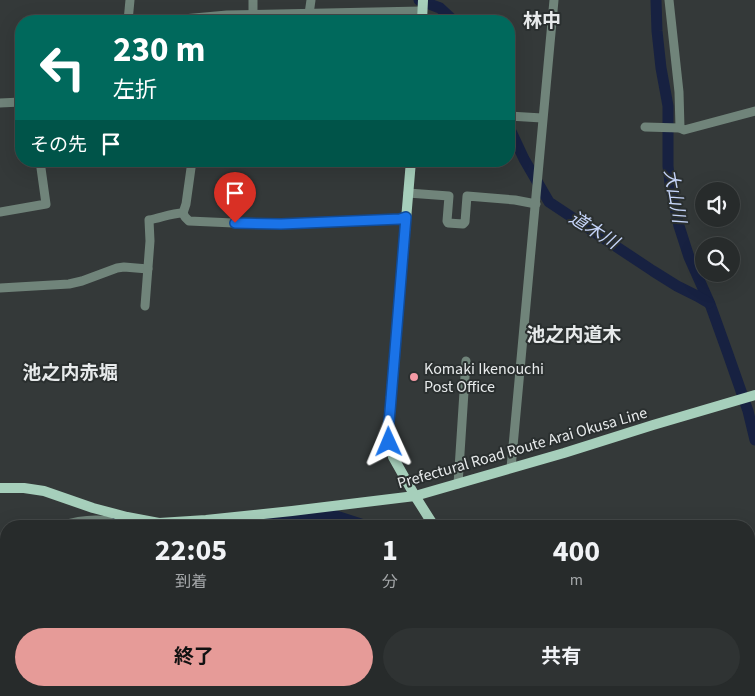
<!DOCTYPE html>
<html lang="ja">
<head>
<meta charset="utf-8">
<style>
	body { margin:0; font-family:"Source Sans 3","Noto Sans JP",sans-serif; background:#2f3333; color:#f1f3f6; height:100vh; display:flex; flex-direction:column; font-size:19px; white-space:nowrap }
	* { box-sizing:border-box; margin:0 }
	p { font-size:16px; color:#a4a7a9 }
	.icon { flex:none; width:28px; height:28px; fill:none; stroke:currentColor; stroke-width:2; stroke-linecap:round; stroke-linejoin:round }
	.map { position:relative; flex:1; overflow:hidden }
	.sheet { position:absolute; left:0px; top:520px; width:755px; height:176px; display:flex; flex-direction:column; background:#272b2b; border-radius:20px 20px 0 0; box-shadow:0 5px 20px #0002,0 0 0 1px #434747 }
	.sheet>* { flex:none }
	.guide { position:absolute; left:15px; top:15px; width:500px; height:152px; border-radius:20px; box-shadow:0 5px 20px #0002,0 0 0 1px #434747; background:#00695c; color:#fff; overflow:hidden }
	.tools { position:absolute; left:695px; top:182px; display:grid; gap:10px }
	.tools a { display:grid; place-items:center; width:45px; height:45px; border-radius:50%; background:#272b2b; box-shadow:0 5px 20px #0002,0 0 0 1px #434747; font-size:25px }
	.pin { position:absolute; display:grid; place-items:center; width:42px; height:42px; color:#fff; margin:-51px -21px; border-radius:50% 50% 50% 0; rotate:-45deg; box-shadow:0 0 5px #0007 }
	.pin .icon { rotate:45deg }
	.me { position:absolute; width:55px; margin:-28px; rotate:359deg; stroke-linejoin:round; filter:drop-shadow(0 0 4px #0008) }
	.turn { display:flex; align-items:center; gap:18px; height:105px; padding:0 15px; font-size:22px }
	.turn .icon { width:65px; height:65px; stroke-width:2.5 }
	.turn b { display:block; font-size:35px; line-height:42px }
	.then { display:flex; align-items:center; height:48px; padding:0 15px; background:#0003; gap:10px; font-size:19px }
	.eta { display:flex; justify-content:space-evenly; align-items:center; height:85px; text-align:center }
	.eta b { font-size:30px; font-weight:700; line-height:35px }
	.action { display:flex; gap:10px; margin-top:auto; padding:10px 15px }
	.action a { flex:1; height:58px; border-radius:30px; background:#e69b98; color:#111; font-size:20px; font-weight:700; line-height:58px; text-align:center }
	.action a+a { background:#2f3333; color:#f1f3f6 }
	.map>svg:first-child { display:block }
	.green { fill:#4a583b }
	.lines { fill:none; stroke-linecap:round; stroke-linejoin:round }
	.river { stroke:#172141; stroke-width:11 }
	.minor { stroke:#70847a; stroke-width:9 }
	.major { stroke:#a6cfbb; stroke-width:10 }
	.route-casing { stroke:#114b97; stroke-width:12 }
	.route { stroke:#1a73e8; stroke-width:9 }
	.poi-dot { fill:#f49aa5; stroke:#2a2f2f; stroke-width:2 }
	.labels { text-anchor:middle; stroke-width:4; stroke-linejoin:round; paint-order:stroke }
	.poi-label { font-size:16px; fill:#e7eaeb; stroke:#2a2f2f; text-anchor:start }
	.street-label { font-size:16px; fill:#e7eaeb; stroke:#2a2f2f }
	.water-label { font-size:18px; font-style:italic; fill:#c4d3f8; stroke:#2a2f2f }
	.quarter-label { font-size:19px; font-weight:bold; fill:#e7eaeb; stroke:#2a2f2f }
</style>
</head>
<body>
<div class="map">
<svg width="755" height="696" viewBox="0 0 755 696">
	<rect width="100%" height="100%" fill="#343939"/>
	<path class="green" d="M 452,690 L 506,690 L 508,696 L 456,696 Z"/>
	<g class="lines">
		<g class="river">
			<path d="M 419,0 L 440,8 L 454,21"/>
			<path d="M 656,0 L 657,31 L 661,68 L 668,106 L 668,166 L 670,184 L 679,226 L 689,257 L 710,304 L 728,354 L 748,411 L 755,440"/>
			<path d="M 509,127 L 524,159 L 549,202 L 653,271 L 677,286 L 697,296 L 709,303"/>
			<path d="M 115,519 L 138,526"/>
			<path d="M 241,526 L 266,521 L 330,514 L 367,526"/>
			<path d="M 116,690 L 116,696"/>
			<path d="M 575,690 L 578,696"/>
		</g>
		<g class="minor">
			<path d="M 669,0 L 679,92 L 680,128"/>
			<path d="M 309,14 L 311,0"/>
			<path d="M 253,15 L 253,0"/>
			<path d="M 128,21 L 130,0"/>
			<path d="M 178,21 L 183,19 L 227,15 L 422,11"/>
			<path d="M 0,103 L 21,102"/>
			<path d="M 509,116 L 542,118"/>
			<path d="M 645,127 L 680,128 L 684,130 L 755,111"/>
			<path d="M 408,193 L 449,196 L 447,221 L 448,223 L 463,224 L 465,222 L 467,196 L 515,200 L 536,204"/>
			<path d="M 0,212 L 46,204 L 40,161"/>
			<path d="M 183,213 L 185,217 L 189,221 L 256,224 L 281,224 L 400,219 L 406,217"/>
			<path d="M 183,213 L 186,204 L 192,161"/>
			<path d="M 0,288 L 69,284 L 82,281 L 117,268 L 124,267 L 148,269"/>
			<path d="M 145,306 L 150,241 L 149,220 C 161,218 171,213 183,213"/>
			<path d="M 511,468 L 554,0"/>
			<path d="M 458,484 L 466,361"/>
			<path d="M 61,526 C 76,521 94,519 109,521"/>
			<path d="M 0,558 L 6,556"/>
			<path d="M 167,690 L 170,696"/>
			<path d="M 414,690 L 416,696"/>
			<path d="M 93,696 L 94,690"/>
			<path d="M 451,696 L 463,690"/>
		</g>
		<g class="major">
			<path d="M 422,21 L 423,0"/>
			<path d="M 411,161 L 388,431 L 393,457 L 415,496 L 434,526"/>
			<path d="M 0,488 L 24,488 L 44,491 L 93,508 L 127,517 L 159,523 L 206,520 L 292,511 L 415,496 L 564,453 L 653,425 L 755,395"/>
			<path d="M 494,690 L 498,696"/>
		</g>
	</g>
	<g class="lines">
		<g class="route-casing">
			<path id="route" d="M 235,223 L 281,224 L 400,219 L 406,217 L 390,411 L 388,431 L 389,442"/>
		</g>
		<use href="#route" class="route"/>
	</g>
	<circle class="poi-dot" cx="414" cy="377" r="5"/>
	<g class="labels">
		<g class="poi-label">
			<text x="424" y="374">Komaki Ikenouchi<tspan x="424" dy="18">Post Office</tspan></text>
		</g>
		<g class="street-label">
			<text transform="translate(522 447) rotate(-16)" y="6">Prefectural Road Route Arai Okusa Line</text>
		</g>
		<g class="water-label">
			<text transform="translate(675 196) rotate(80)" y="6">大山川</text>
			<text transform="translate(594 230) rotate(32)" y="6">道木川</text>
		</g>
		<g class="quarter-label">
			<text x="542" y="27">林中</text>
			<text x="574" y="341">池之内道木</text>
			<text x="70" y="379">池之内赤堀</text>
		</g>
	</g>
</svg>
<div class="tools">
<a><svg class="icon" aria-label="sound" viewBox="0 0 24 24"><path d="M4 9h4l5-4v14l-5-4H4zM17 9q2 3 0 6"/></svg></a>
<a><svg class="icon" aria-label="search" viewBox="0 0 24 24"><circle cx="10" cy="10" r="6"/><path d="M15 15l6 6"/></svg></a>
</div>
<div class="pin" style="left:235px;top:223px;background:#d93025"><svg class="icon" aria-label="arrive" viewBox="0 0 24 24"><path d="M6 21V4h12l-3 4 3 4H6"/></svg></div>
<svg class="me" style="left:389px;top:442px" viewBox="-20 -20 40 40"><path d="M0-17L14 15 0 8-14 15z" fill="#1a73e8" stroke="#fff" stroke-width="4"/></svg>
<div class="guide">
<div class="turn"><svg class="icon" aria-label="left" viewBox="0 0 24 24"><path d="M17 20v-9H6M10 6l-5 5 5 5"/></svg><div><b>230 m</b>左折</div></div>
<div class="then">その先<svg class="icon" aria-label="arrive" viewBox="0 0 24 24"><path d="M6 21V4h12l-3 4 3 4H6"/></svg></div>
</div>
<section class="sheet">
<div class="eta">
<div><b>22:05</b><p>到着</p></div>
<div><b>1</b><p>分</p></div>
<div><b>400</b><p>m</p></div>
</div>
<div class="action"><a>終了</a><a>共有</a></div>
</section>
</div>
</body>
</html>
